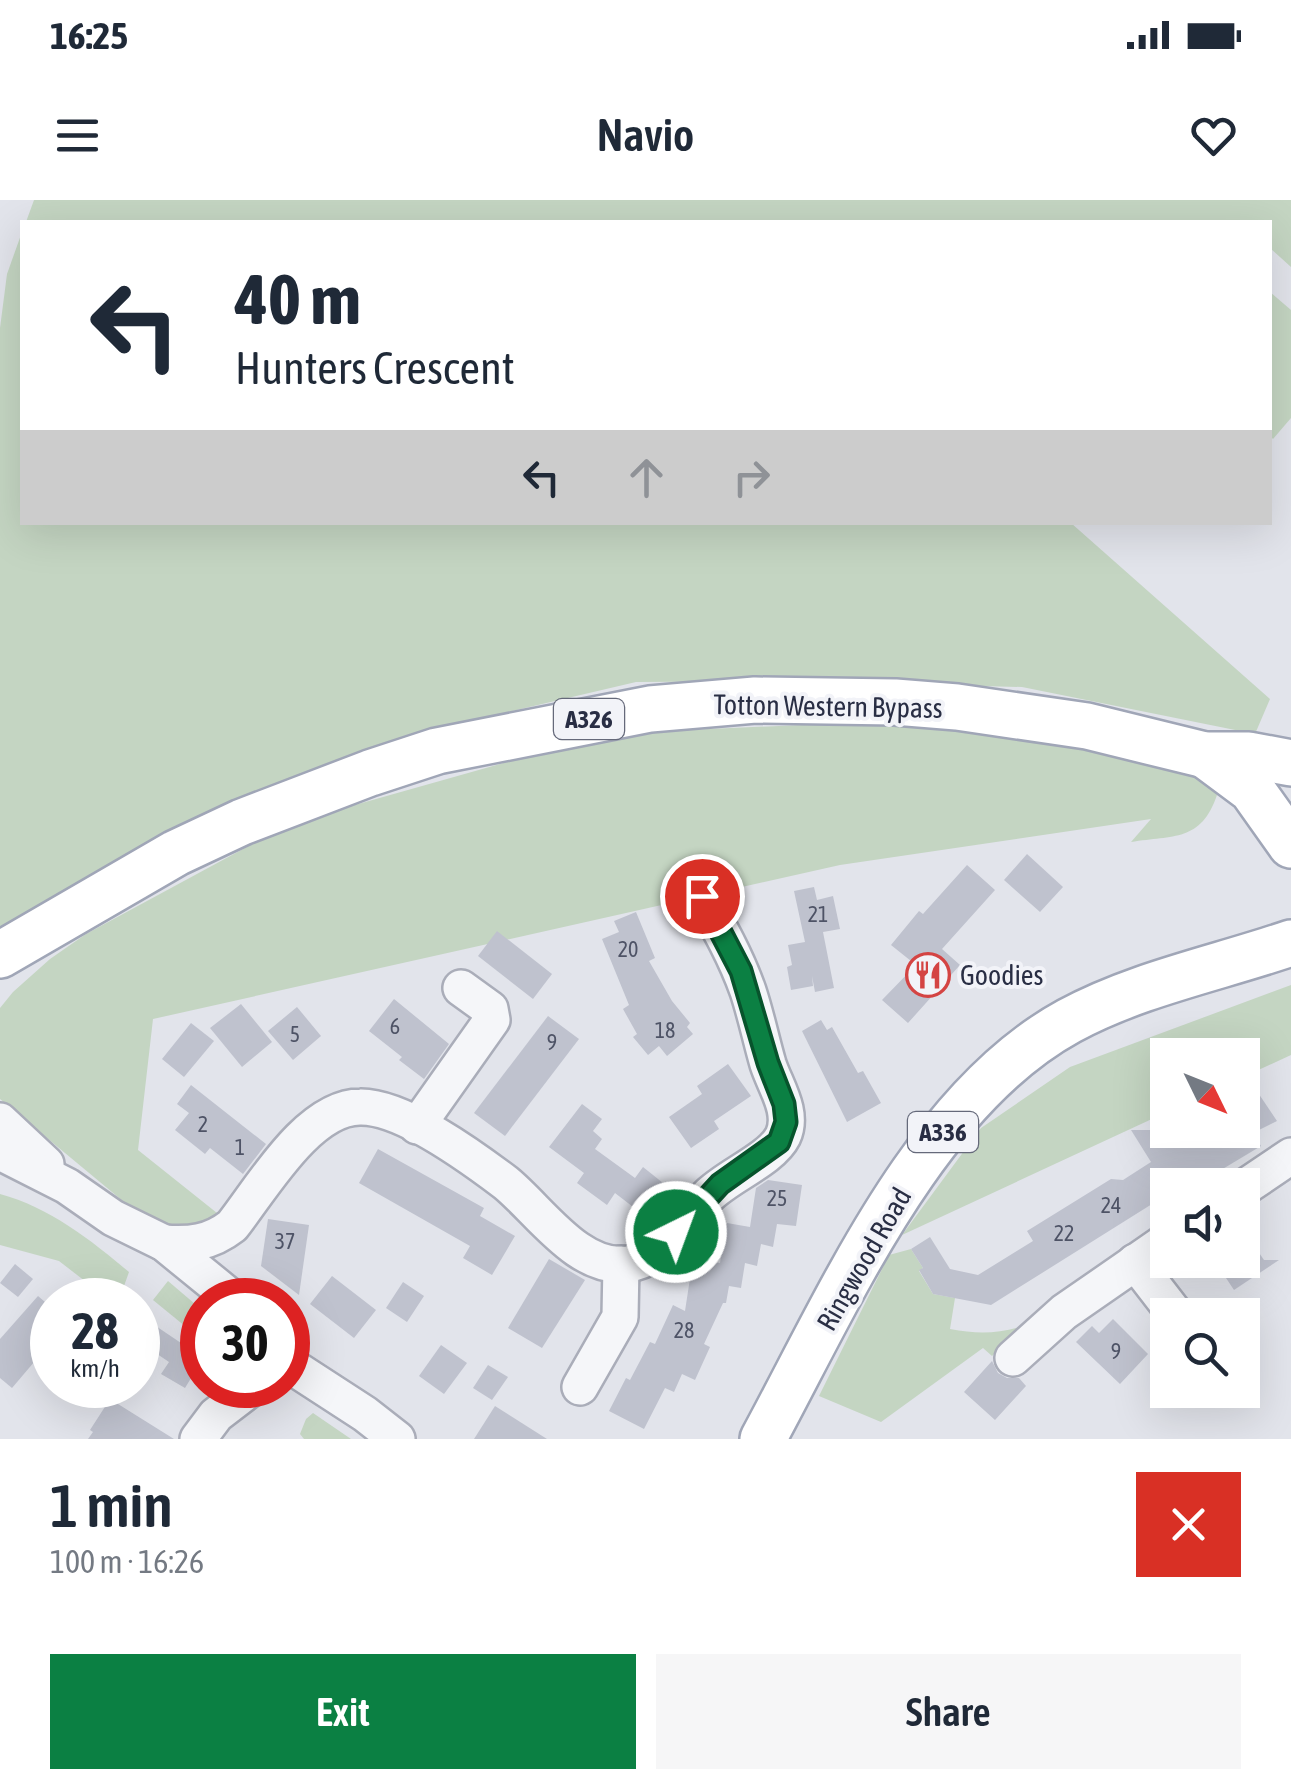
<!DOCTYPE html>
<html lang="en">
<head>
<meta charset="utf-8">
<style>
	body { margin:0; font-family:"Asap Condensed",sans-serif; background:#f6f6f7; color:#1f2937; height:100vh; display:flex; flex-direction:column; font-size:38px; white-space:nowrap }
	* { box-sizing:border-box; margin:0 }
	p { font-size:32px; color:#747a83 }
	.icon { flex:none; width:55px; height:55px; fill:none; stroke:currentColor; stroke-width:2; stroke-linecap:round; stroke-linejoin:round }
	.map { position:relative; height:1239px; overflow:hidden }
	.details { display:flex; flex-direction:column; background:#fff; flex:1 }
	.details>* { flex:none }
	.hud { position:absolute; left:20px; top:20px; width:1252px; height:305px; border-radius:0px; box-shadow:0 10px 40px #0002; background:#fff; color:#1f2937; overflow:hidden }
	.needle { width:65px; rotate:133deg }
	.buttons { position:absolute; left:1150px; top:838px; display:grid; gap:20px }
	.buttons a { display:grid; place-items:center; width:110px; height:110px; border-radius:0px; background:#fff; box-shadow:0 10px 40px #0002; font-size:50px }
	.speed { position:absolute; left:30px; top:1078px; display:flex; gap:20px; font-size:50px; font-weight:700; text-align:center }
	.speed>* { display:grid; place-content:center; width:130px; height:130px; border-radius:50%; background:#fff; box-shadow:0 10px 40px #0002; line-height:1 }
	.speed small { font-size:25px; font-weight:400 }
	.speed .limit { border:15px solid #d22; background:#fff; color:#111 }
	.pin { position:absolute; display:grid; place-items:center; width:85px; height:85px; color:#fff; margin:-42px; border:5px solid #fff; border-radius:50%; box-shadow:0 2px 10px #0007 }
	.me { position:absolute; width:110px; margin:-55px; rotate:42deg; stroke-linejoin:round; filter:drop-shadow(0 0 8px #0008) }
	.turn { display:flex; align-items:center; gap:35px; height:210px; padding:0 50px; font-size:45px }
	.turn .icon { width:130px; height:130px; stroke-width:2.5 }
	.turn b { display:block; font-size:70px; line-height:85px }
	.lanes { display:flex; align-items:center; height:95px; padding:0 50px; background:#0003; justify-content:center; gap:50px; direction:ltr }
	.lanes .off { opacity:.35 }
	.round { display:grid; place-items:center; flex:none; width:105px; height:105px; border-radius:0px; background:#f6f6f7 }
	.headline { display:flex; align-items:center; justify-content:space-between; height:170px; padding:0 50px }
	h1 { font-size:60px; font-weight:600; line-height:75px }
	.cta { display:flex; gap:20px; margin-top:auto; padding:20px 50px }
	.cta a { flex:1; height:115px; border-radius:0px; background:#0b8043; color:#fff; font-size:40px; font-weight:600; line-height:115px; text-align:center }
	.cta a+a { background:#f6f6f7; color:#1f2937 }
	.status { display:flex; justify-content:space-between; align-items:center; height:70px; padding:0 50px; background:#fff; direction:ltr }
	.status svg { height:28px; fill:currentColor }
	header { display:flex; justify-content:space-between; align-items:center; height:130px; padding:0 50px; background:#fff; font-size:45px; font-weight:600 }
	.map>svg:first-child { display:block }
	.green { fill:#c4d5c2 }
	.building { fill:#bfc2ce }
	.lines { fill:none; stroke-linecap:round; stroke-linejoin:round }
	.minor-casing { stroke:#aaadb9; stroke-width:40 }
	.major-casing { stroke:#a0a6b7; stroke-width:50 }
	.minor { stroke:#f5f6f9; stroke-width:35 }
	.major { stroke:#fff; stroke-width:45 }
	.route-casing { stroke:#07532c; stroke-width:25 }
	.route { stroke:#0b8043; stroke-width:18 }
	.labels { text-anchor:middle; stroke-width:8; stroke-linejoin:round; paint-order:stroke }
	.number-label { font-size:22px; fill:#4e5366 }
	.shield { fill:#f2f3f8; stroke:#65697a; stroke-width:2.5 }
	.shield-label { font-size:25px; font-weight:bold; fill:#292e44 }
	.street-label { font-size:28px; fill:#292e44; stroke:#f2f3f8 }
	.poi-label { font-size:28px; fill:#292e44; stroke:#f2f3f8; text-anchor:start }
</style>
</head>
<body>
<div class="status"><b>16:25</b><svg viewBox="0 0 49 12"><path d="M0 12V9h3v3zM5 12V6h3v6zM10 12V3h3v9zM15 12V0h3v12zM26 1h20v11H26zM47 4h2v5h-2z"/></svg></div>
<header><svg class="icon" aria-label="menu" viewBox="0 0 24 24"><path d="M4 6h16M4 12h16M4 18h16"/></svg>Navio<svg class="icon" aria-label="heart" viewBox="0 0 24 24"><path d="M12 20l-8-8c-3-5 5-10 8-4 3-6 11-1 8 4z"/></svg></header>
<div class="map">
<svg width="1291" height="1239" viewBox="0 0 1291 1239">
	<rect width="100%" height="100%" fill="#e2e4eb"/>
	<g class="green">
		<path d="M 34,0 L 1291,0 L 1291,67 L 1270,48 L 1270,22 L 26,22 Z"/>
		<path d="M 22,32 L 22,322 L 1071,323 L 1270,499 L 1255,534 L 1022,487 L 796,481 L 636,482 L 491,516 L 193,621 L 0,734 L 0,128 L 7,74 Z"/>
		<path d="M 1270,92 L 1291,110 L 1291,218 L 1273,239 L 1270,236 Z"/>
		<path d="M 938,519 L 1162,561 L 1200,578 L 1217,595 C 1201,642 1174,635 1131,642 L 1151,619 L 840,665 L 153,819 L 138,950 L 217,1013 L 197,1027 L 162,1027 L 130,1007 L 0,899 L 0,808 L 13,792 L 50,759 L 86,734 L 291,623 L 585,540 L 686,530 Z"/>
		<path d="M 1291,785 L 1291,855 L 1243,877 L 1242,855 L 1168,855 L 1167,912 L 902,1035 L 981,928 L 1070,867 Z"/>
		<path d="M 0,994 C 49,1007 91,1040 129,1072 L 119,1100 L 101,1100 L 103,1095 L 59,1061 L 0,1045 Z"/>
		<path d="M 911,1049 L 923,1068 L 919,1071 L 933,1094 L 955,1098 L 950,1129 C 977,1134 997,1134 1023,1126 L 992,1156 L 983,1148 L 881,1222 L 819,1196 L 889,1055 Z"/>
		<path d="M 168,1081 L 202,1110 L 202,1140 L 153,1100 Z"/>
		<path d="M 313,1213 L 351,1239 L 304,1239 L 300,1234 L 306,1219 Z"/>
	</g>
	<g class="building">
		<path d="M 1027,654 L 1063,687 L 1040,712 L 1004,680 Z"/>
		<path d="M 967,665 L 995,690 L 942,749 L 960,765 L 908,823 L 882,800 L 916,765 L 891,745 L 919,711 L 923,714 Z"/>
		<path d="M 814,687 L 817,700 L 833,696 L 840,729 L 823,732 L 834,788 L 815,792 L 812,776 L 813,786 L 791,790 L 787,767 L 792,765 L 788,745 L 805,742 L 794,691 Z"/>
		<path d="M 636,712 L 655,758 L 649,761 L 672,801 L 690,823 L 687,827 L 693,834 L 667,856 L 659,846 L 648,855 L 633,837 L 637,834 L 623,809 L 629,805 L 602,739 L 619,732 L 614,721 Z"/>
		<path d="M 497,731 L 552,774 L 533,799 L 478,756 Z"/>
		<path d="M 394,799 L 449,844 L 424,879 L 399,860 L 402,857 L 369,831 Z"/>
		<path d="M 241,804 L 272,842 L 242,867 L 210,828 Z"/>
		<path d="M 297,807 L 321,836 L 293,860 L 268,831 Z"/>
		<path d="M 548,816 L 579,839 L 505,936 L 474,913 Z"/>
		<path d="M 821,820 L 827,830 L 832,827 L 858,873 L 863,871 L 881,903 L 847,922 L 802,831 Z"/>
		<path d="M 191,823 L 214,841 L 184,877 L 162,859 Z"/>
		<path d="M 728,864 L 751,896 L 714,921 L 719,929 L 691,948 L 669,917 L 702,894 L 697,886 Z"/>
		<path d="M 1242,869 L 1277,921 L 1253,933 L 1261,946 L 1196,985 L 1168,985 L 1168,994 L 991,1105 L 933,1094 L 919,1070 L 923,1068 L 911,1049 L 930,1037 L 950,1069 L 978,1075 L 1033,1041 L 1027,1031 L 1111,979 L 1123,980 L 1151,962 L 1131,930 L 1242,930 Z"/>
		<path d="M 191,885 L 266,944 L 243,974 L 210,948 L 205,954 L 175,930 L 189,913 L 177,904 Z"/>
		<path d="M 582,904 L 602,919 L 593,931 L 602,939 L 595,949 L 635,978 L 643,967 L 673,991 L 650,1020 L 615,993 L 607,1005 L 577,983 L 584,973 L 549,947 Z"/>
		<path d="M 378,949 L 484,1008 L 480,1016 L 515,1036 L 492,1075 L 463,1058 L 470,1046 L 359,983 Z"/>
		<path d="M 768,980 L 802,985 L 796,1026 L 777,1024 L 773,1047 L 761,1044 L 757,1066 L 745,1063 L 741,1088 L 729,1086 L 726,1103 L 723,1103 L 704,1144 L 710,1147 L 695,1180 L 682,1174 L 674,1192 L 665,1188 L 644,1229 L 609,1211 L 626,1178 L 630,1180 L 650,1142 L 655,1144 L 673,1105 L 685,1111 L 693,1059 L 720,1063 L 727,1023 L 750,1027 L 756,988 Z"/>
		<path d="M 268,1019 L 309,1025 L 299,1095 L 261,1066 Z"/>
		<path d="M 1242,1028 L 1264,1060 L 1279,1060 L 1234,1090 L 1214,1060 L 1242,1060 Z"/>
		<path d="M 549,1059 L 585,1080 L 542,1148 L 508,1128 Z"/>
		<path d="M 15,1064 L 33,1079 L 18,1097 L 0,1083 Z"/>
		<path d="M 332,1076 L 376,1110 L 354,1138 L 310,1104 Z"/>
		<path d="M 403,1082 L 424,1096 L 407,1122 L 386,1108 Z"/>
		<path d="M 38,1096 L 52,1108 L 52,1141 L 12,1188 L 0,1178 L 0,1139 Z"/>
		<path d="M 138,1114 L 181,1143 L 188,1132 L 202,1141 L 202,1160 L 185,1188 L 161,1174 L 169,1162 L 138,1141 Z"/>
		<path d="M 1113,1119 L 1148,1154 L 1120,1184 L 1076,1142 L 1092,1126 L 1099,1133 Z"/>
		<path d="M 441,1145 L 467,1163 L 444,1194 L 419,1176 Z"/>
		<path d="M 992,1161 L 998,1173 L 1007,1178 L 1019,1178 L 1026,1186 L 995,1220 L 964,1192 Z"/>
		<path d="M 488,1165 L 508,1177 L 492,1200 L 473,1188 Z"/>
		<path d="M 110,1199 L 174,1239 L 88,1239 L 93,1232 L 90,1230 Z"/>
		<path d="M 495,1206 L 547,1239 L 474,1239 Z"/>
	</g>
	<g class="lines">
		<g class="minor-casing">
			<g id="minor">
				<path d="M 0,921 L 46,964"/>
				<path d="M 417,926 L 492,820 L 490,809 L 461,788"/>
				<path d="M 0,952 L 67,986 L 113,1018 L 164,1043 L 234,1100"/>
				<path d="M 1242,989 L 1291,956"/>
				<path d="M 164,1043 C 190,1045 210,1043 232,1026 C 262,988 308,907 360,907 C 402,906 473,958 506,983 C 540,1011 579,1071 628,1064 C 664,1059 684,1021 707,997 C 727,976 771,960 783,936 C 794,912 775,886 768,864 C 761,840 756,815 748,791 C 736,757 719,727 701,696"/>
				<path d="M 1135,1062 L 1176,1115"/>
				<path d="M 1013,1158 L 1064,1112 L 1168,1040"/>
				<path d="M 288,1164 L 365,1214 L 397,1239"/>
				<path d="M 580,1187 L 620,1117 L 621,1064"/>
				<path d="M 198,1239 L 216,1215 L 255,1185"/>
			</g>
		</g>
		<g class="major-casing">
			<g id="major">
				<path d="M 1205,555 L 1252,590 L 1291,645"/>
				<path d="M 0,755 L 176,653 L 242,622 L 370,573 L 437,551 L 650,509 L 755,500 L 895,502 L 957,507 L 1087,526 L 1205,555 L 1249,555 L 1291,563"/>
				<path d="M 763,1239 C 839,1099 924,900 1069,821 C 1137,784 1218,768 1291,743"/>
			</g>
		</g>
		<use href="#minor" class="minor"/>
		<use href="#major" class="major"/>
	</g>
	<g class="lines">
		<g class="route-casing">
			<path id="route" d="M 676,1032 L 720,984 L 779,942 L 786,922 L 784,904 L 768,863 L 741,771 L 702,696"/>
		</g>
		<use href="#route" class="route"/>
	</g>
	<defs>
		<g id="restaurant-ring" transform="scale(2.25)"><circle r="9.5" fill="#f2f3f8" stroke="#d44443" stroke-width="1.5"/><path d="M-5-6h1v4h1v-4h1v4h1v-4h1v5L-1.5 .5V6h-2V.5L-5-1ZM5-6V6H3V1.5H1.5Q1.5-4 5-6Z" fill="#d44443"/></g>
	</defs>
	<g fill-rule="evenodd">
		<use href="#restaurant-ring" x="928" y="775"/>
	</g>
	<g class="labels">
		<g class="number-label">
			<text x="818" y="722">21</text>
			<text x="628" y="757">20</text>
			<text x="395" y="834">6</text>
			<text x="665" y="838">18</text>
			<text x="295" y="842">5</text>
			<text x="552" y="850">9</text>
			<text x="203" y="932">2</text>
			<text x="240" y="955">1</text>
			<text x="777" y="1006">25</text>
			<text x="1111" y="1013">24</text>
			<text x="1064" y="1041">22</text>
			<text x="285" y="1049">37</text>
			<text x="684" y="1138">28</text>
			<text x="1116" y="1159">9</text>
		</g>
		<g class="shield">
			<rect x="554" y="499" width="70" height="40" rx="8"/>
			<rect x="908" y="912" width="70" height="40" rx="8"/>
		</g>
		<g class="shield-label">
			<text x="589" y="528">A326</text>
			<text x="943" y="941">A336</text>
		</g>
		<g class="street-label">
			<text transform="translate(828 506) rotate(1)" y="10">Totton Western Bypass</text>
			<text transform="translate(864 1059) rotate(-60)" y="10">Ringwood Road</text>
		</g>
		<g class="poi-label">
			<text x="960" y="785">Goodies</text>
		</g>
	</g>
</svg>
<div class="buttons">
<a><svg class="needle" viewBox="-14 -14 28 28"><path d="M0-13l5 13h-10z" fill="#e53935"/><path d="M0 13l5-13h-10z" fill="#747a83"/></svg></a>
<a><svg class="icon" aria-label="sound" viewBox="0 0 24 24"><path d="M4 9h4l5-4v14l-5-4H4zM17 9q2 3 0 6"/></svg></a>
<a><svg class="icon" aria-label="search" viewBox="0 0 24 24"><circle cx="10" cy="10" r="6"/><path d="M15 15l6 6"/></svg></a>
</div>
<div class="speed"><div>28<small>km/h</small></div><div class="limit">30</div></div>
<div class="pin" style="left:702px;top:696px;background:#d93025"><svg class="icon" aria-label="arrive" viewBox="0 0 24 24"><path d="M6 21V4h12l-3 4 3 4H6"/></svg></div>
<svg class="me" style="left:676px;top:1032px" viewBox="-20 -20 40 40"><circle r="17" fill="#0b8043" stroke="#fff" stroke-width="3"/><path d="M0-11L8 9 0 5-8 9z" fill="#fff"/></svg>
<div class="hud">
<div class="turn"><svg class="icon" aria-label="left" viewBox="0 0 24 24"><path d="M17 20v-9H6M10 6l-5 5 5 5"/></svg><div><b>40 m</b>Hunters Crescent</div></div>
<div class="lanes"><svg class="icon" aria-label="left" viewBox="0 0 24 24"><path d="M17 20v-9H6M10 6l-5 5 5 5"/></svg><svg class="icon off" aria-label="ahead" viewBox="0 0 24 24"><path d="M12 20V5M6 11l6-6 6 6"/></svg><svg class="icon off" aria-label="right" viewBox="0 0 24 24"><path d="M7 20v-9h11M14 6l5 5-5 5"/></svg></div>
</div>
</div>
<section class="details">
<div class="headline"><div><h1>1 min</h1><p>100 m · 16:26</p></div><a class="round" style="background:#d93025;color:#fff"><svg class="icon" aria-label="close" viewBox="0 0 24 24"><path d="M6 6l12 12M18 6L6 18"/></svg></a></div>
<div class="cta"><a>Exit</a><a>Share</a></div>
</section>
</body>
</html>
